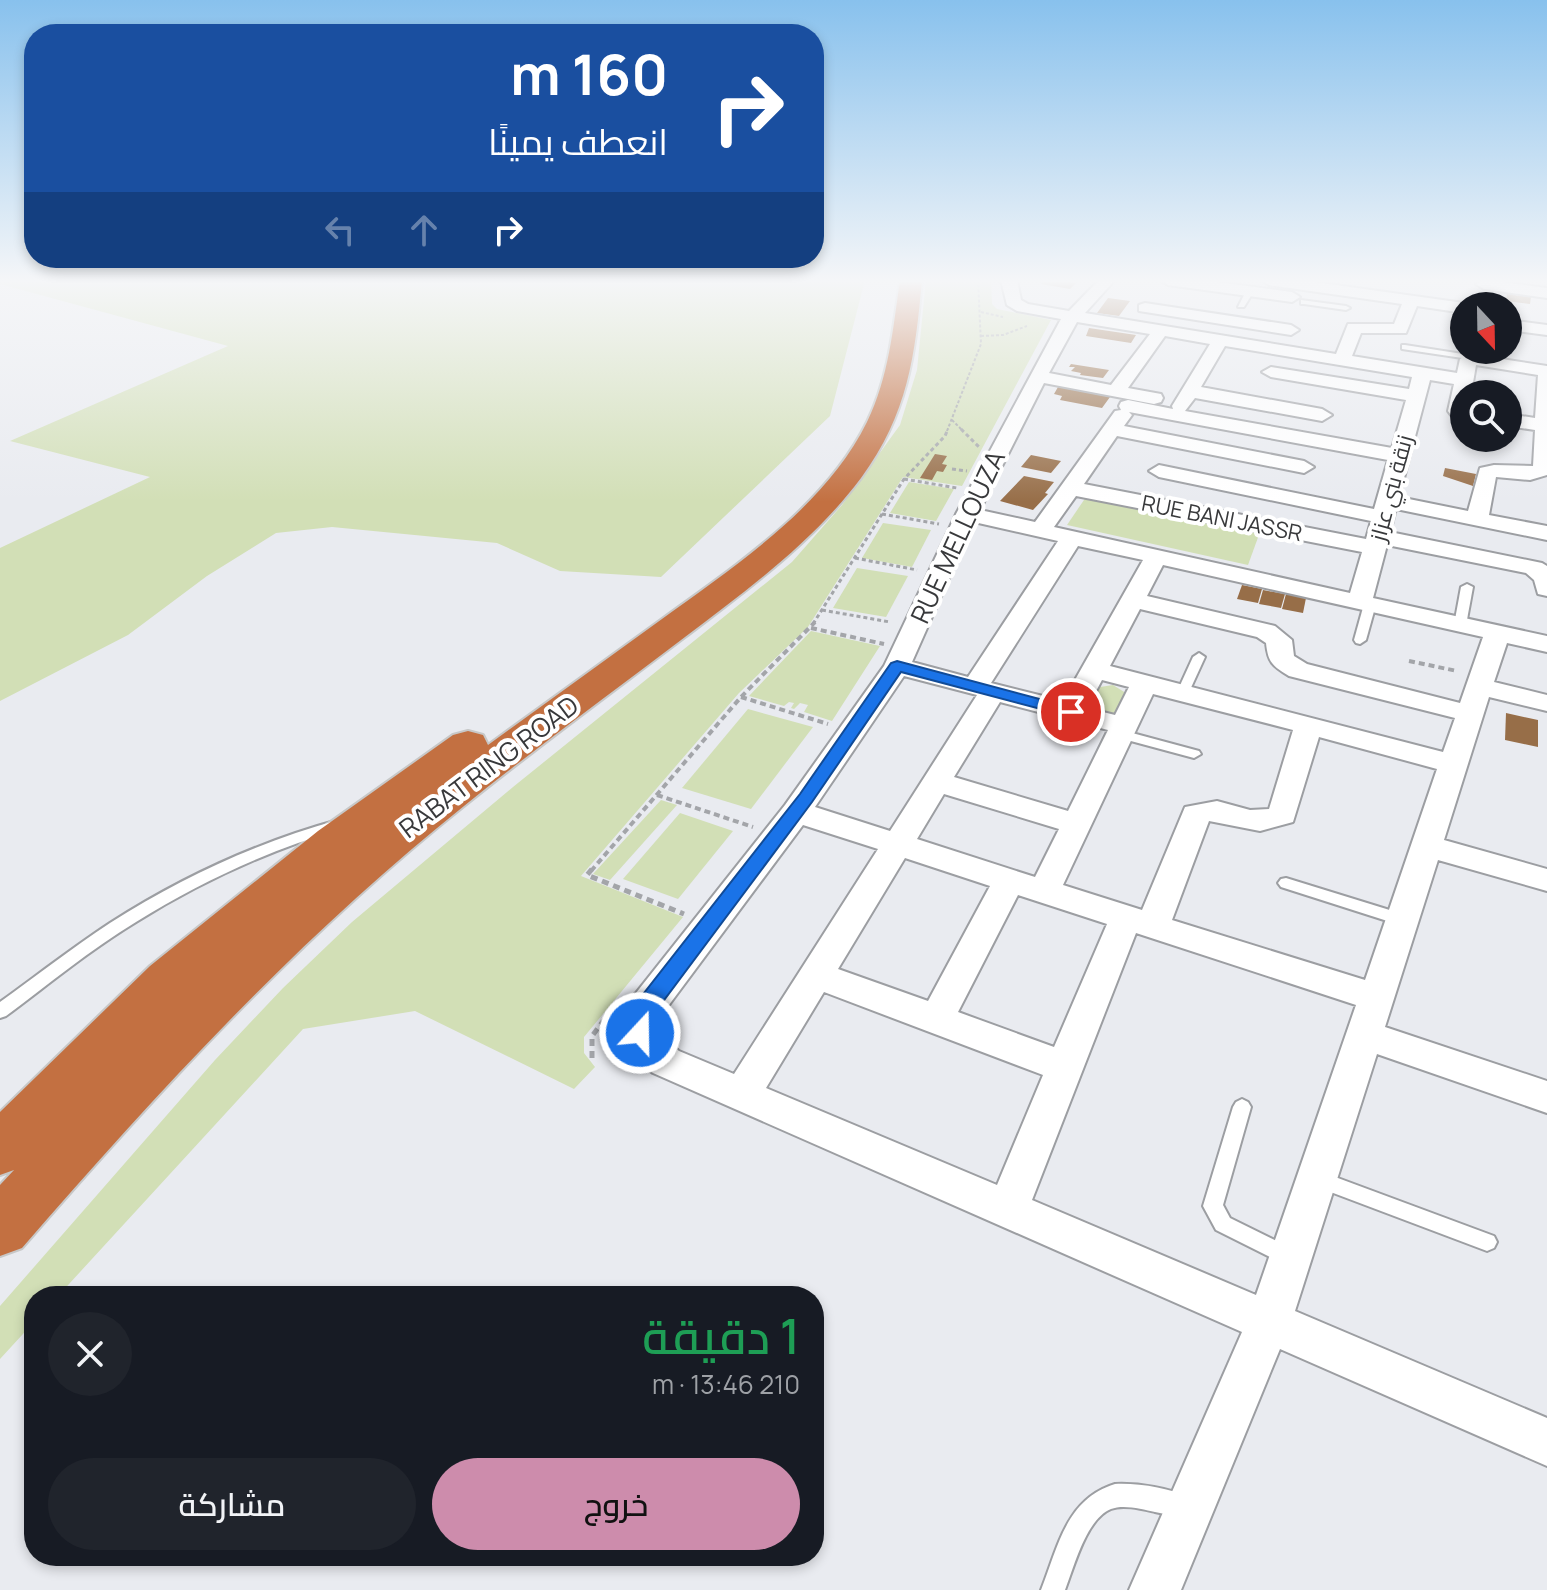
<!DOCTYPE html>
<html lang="ar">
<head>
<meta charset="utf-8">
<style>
	body { margin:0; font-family:Manrope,Cairo,sans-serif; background:#20242c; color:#f1f3f6; direction:rtl; height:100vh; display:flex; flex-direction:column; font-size:30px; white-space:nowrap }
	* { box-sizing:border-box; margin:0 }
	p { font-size:26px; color:#9ea1a6 }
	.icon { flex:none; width:44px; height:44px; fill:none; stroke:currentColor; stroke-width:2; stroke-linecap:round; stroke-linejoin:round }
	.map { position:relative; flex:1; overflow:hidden; direction:ltr }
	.panel { position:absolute; left:24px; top:1286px; width:800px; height:280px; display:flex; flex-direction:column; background:#171b24; border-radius:32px; box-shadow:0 4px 12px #0003; direction:rtl }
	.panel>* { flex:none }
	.banner { position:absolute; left:24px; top:24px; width:800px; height:244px; border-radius:32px; box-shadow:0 4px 12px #0003; direction:rtl; background:#1a4fa0; color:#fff; overflow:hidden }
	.needle { width:52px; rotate:158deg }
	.buttons { position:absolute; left:1450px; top:292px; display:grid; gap:16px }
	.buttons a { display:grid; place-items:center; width:72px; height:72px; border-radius:50%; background:#171b24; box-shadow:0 4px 12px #0003; font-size:40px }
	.pin { position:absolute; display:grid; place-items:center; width:68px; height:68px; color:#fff; margin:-34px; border:4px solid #fff; border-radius:50%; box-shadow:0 2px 8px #0007 }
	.me { position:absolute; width:88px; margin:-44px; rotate:21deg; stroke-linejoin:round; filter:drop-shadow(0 0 6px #0008) }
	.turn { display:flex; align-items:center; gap:28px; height:168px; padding:0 24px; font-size:36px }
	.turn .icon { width:104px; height:104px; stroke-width:2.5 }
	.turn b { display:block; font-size:56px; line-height:68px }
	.lanes { display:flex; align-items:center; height:76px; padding:0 24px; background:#0003; justify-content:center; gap:40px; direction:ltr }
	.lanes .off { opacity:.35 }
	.round { display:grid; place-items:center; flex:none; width:84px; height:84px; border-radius:42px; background:#20242c }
	.headline { display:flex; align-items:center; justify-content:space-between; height:136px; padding:0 24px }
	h1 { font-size:48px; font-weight:600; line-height:60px; color:#1e9e55 }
	.action { display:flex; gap:16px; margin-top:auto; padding:16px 24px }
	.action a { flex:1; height:92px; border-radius:48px; background:#cd8cac; color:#111; font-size:32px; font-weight:600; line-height:92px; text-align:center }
	.action a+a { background:#20242c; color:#f1f3f6 }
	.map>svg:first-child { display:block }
	.green { fill:#d2dfb6 }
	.building { fill:#976e48 }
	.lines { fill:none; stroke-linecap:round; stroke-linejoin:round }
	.lane-casing { stroke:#9c9ea2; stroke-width:4 }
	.street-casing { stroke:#9c9ea2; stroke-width:4 }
	.highway-casing { stroke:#c7c8c8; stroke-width:4 }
	.path-far3 { stroke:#a3a5a9; stroke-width:2; stroke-dasharray:3 2; stroke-linecap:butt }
	.path-far2 { stroke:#a3a5a9; stroke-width:3; stroke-dasharray:4 3; stroke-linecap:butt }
	.path-far1 { stroke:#a3a5a9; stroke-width:4; stroke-dasharray:6 4; stroke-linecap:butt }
	.path { stroke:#a3a5a9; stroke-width:5; stroke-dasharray:7 5; stroke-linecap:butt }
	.lane { fill:#fff; fill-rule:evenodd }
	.street { fill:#fff; fill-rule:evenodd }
	.highway { fill:#c37041; fill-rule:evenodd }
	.route { fill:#1a73e8; stroke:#114b97; stroke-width:2 }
	.labels { text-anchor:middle; stroke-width:8; stroke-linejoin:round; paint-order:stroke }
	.far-street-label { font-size:22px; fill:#38393b; stroke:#fff }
	.street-label { font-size:26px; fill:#38393b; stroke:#fff }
</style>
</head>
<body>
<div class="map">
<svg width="1547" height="1590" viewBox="0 0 1547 1590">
	<rect width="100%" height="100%" fill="#e9ebf0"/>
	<g class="green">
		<path d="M 0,280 L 865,280 L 830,416 L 661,577 L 560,571 L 497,543 L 332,527 L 276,533 L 207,576 L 128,635 L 0,701 L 0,548 L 150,477 L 10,441 L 228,346 L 0,284 Z"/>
		<path d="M 926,280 L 991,280 L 992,304 L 997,309 L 1051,320 L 962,486 L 903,477 L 808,627 L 739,693 L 581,876 L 683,917 L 584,1037 L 584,1053 L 595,1067 L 574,1089 L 415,1011 L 303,1029 L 58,1296 L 34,1296 L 34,1322 L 0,1359 L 0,1306 L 215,1060 L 283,988 L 352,922 L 513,787 L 792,562 L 842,505 L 900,425 L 917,370 Z"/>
		<path d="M 909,482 L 954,489 L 936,521 L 890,513 Z"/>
		<path d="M 1086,497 L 1260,532 L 1248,565 L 1067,525 Z"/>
		<path d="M 883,523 L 931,530 L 912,567 L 862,558 Z"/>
		<path d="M 857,568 L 908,576 L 886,617 L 833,608 Z"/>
		<path d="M 811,631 L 880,646 L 832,721 L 804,712 L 808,705 L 800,703 L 794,709 L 791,708 L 794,703 L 789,702 L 784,706 L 749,696 Z"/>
		<path d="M 1113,685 L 1129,695 L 1119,714 L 1094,712 L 1089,705 L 1100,687 Z"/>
		<path d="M 748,709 L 813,727 L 751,809 L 682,788 Z"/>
		<path d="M 661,800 L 677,805 L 610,880 L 593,874 Z"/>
		<path d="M 680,813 L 733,831 L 678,899 L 623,879 Z"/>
	</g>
	<g class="building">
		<path d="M 1045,280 L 1057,280 L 1076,283 L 1070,289 L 1041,284 Z"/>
		<path d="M 1507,294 L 1531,297 L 1530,304 L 1506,301 Z"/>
		<path d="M 1108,298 L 1130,301 L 1119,316 L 1097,313 Z"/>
		<path d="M 1089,328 L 1136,335 L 1131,343 L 1086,336 Z"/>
		<path d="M 1071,364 L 1109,370 L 1103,378 L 1080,375 L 1081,373 L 1071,371 L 1075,367 L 1069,367 Z"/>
		<path d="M 1058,387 L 1110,397 L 1102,408 L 1060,400 L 1062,396 L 1054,394 Z"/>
		<path d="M 935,454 L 947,456 L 942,464 L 947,465 L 943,472 L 937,471 L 932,480 L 920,478 Z"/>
		<path d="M 1031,455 L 1061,461 L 1051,473 L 1021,467 Z"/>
		<path d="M 1445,468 L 1476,474 L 1473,486 L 1443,476 Z"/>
		<path d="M 1024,476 L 1054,482 L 1045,493 L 1048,494 L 1033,510 L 1000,501 Z"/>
		<path d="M 1242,585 L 1262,589 L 1258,603 L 1237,599 Z"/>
		<path d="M 1263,590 L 1285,594 L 1281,608 L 1259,604 Z"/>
		<path d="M 1286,594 L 1306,598 L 1303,613 L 1282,609 Z"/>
		<path d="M 1506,713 L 1538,720 L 1538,747 L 1505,740 Z"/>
	</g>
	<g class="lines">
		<g class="lane-casing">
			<g id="lane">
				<path d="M 1247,289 L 1254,291 L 1244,307 L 1238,307 Z"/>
				<path d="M 1301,300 L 1346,306 L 1350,308 L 1346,310 L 1304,304 L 1301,304 Z"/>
				<path d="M 1405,345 L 1469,355 L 1473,357 L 1469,359 L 1402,349 L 1402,345 Z"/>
				<path d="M 1467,584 L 1473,587 L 1466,625 L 1460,629 L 1454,625 L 1461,587 Z"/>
				<path d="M 1370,601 L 1376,604 L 1366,640 L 1360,644 L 1356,643 L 1354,640 L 1364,604 Z"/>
				<path d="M 1199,653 L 1205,657 L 1189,692 L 1183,696 L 1179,695 L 1177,692 L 1193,657 Z"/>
				<path d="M 1121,730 L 1199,751 L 1201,754 L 1194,758 L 1116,737 L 1114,734 L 1116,731 Z"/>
				<path d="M 338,820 L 345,825 L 343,828 C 270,850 200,882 136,922 C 90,950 49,984 6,1016 L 0,1018 L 0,1002 C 36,976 72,948 110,923 C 180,878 258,842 338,820 Z"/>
				<path d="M 1286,878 L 1409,916 L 1411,920 L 1409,924 L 1403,926 L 1281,887 L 1278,883 L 1281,879 Z"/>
				<path d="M 1242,1099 L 1248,1102 L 1251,1107 L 1223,1205 L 1230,1218 L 1293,1249 L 1296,1256 L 1293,1263 L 1286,1265 L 1216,1230 L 1203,1206 L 1233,1107 L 1236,1102 Z"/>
				<path d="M 1319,1171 L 1494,1236 L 1497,1242 L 1494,1248 L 1487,1251 L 1312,1185 L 1309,1179 L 1312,1173 Z"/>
				<path d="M 1115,1484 C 1140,1483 1169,1488 1191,1498 L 1195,1506 L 1191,1514 C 1179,1519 1167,1514 1155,1512 C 1142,1509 1123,1504 1111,1509 C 1086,1519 1074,1567 1065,1590 L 1041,1590 C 1058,1547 1066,1499 1115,1484 Z"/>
			</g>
		</g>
		<g class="street-casing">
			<g id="street">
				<path d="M 1001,280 L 1017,280 L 1021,300 L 1028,304 L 1069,311 L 1099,280 L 1115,280 L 1085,313 L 1336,354 L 1348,324 L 1394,324 L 1402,304 L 1269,285 L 1261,280 L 1300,280 L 1464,303 L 1471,306 L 1464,306 L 1464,313 L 1417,306 L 1406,333 L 1361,333 L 1352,356 L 1457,373 L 1460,359 L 1469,354 L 1547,366 L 1547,475 L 1530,480 L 1496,477 L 1489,515 L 1547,526 L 1547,540 L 1396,509 L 1390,532 L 1542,563 L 1547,566 L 1547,596 L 1538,594 L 1534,580 L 1526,573 L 1387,545 L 1373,598 L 1547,636 L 1547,652 L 1507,643 L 1494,682 L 1547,695 L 1547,711 L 1489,697 L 1444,840 L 1547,869 L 1547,891 L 1438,860 L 1385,1027 L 1547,1081 L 1547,1113 L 1377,1054 L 1295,1311 L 1547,1418 L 1547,1466 L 1280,1349 L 1181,1590 L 1129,1590 L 1242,1332 L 653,1073 C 625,1054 616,1028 632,998 L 785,805 L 884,666 L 956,514 L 1061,319 L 1017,311 L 1007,305 ZM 1077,322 L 1150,334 L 1111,385 L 1049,373 ZM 1165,336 L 1210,344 L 1172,406 L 1173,409 L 1128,400 L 1121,402 L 1119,406 L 1121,410 L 1115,411 L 1035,522 L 980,510 L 1044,383 L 1154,404 L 1161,402 L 1163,398 L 1161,394 L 1128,388 ZM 1225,346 L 1412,377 L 1409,389 L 1271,367 L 1262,372 L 1271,377 L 1406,400 L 1392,448 L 1185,411 L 1195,398 L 1322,421 L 1332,415 L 1322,409 L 1201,387 ZM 1476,365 L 1538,375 L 1535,418 L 1508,414 L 1508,426 L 1535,430 L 1533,466 L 1494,465 L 1480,468 L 1468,511 L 1399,497 L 1430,380 L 1454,384 L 1448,411 L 1451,415 L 1464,415 L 1464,394 L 1471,394 ZM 1129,412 L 1388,460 L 1374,509 L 1159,465 L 1149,471 L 1159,477 L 1371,521 L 1366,539 L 1084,484 L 1117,436 L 1304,473 L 1314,467 L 1304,461 L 1124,426 L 1132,415 ZM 1076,496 L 1362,552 L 1350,593 L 1054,527 ZM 974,522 L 1058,541 L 968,677 L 912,662 ZM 1078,546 L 1143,560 L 1063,701 L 991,683 ZM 1163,565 L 1483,637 L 1460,703 L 1307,664 L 1294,656 L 1292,640 L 1275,626 L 1147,596 ZM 1140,609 L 1257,637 L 1266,643 C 1268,662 1272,666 1289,676 L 1455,718 L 1443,752 L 1110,666 ZM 904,676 L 977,695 L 890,831 L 815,807 ZM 1102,680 L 1129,687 L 1115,715 L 1087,708 ZM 1153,694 L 1293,730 L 1269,809 L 1250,810 L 1217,801 L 1185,807 L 1142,910 L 1063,885 ZM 1000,702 L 1108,730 L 1068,811 L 954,777 ZM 1319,737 L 1437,769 L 1365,980 L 1172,920 L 1209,821 L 1260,831 L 1293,822 ZM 944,794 L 1059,829 L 1035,877 L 917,839 ZM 803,825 L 878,849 L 734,1074 L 679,1051 L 661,1036 L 660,1017 ZM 905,858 L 990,886 L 928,1001 L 838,969 ZM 1018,895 L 1107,924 L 1054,1047 L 958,1012 ZM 1136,933 L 1356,1005 L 1256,1295 L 1032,1200 ZM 824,992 L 1043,1075 L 997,1185 L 766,1088 Z"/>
				<path d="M 1160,280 L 1201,280 L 1292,292 L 1300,297 L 1292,302 L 1168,285 Z"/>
				<path d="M 1487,280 L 1547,288 L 1547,298 L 1484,289 L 1476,284 Z"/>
				<path d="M 1145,303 L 1291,325 L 1299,330 L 1291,335 L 1139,311 L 1139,305 Z"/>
				<path d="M 1508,320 L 1547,325 L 1547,335 L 1508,330 Z"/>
			</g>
		</g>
		<g class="highway-casing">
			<path id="highway" d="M 900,280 L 922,280 C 915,356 908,414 861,478 C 813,542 748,589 685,637 C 611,693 536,748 464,806 C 300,937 159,1090 22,1248 L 0,1256 L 0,1185 L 14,1170 L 0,1175 L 0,1112 L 150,966 L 318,831 L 453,735 L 468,731 L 483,735 L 488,745 C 546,703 604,661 662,619 C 736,565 825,507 867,422 C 889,377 893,328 900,280 Z"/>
		</g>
		<g class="path-far3">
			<path d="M 981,312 L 1003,317"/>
			<path d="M 981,336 L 1003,335 L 1027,326"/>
			<path d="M 952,420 L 963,431"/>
			<path d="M 947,431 L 981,344 L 978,280"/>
		</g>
		<g class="path-far2">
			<path d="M 961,429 L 980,448"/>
			<path d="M 952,469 L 967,471"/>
			<path d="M 904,479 L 957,488"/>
			<path d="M 882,514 L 939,524"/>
			<path d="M 855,558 L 917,570"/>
			<path d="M 822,610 L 890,622"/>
			<path d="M 813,624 L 904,479 L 945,436 L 948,429"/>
		</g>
		<g class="path-far1">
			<path d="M 811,628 L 884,644"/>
			<path d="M 1409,661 L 1457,671"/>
			<path d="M 741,697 L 828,724"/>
			<path d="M 657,795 L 753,827"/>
			<path d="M 591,871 L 741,697 L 815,622"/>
		</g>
		<g class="path">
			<path d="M 592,869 L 587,875 L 684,914"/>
			<path d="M 592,1058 L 592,1036 L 614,1007"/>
		</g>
		<use href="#lane" class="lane"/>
		<use href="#street" class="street"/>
		<use href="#highway" class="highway"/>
	</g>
	<linearGradient id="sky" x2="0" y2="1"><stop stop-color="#88c1ed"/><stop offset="0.56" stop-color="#f5f6f8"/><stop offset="1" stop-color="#f5f6f8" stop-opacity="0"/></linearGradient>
	<rect width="1547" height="502" fill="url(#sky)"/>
	<path class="route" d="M 897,661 L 1077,709 L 1080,712 L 1071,717 L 901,672 L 812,802 L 656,1011 L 648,1039 L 640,1041 L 632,1039 L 629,1033 L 637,1002 L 800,794 L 891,663 Z"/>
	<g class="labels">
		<g class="far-street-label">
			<text transform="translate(1391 488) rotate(-75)" y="8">زنقة بني عزاز</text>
			<text transform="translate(1222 518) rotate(11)" y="8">RUE BANI JASSR</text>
		</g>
		<g class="street-label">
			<text transform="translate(958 537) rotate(-65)" y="9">RUE MELLOUZA</text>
			<text transform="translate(489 767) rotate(-37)" y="9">RABAT RING ROAD</text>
		</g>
	</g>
</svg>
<div class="buttons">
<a><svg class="needle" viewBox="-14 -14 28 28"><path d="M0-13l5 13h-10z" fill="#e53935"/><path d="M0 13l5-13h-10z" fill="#9ea1a6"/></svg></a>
<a><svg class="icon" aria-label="search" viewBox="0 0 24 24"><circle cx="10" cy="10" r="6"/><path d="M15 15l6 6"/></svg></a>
</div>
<div class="pin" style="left:1071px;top:712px;background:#d93025"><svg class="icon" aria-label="arrive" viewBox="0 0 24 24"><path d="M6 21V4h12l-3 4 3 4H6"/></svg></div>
<svg class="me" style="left:640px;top:1033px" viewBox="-20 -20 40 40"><circle r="17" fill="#1a73e8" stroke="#fff" stroke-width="3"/><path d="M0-11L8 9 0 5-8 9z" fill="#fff"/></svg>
<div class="banner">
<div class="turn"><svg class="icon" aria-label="right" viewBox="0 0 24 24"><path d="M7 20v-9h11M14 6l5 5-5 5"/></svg><div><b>160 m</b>انعطف يمينًا</div></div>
<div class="lanes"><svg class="icon off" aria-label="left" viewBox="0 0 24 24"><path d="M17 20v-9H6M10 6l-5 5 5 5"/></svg><svg class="icon off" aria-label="ahead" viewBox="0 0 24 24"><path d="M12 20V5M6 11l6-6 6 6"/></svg><svg class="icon" aria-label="right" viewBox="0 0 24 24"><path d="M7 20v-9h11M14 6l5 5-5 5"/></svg></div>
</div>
<section class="panel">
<div class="headline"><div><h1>1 دقيقة</h1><p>210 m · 13:46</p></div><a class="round"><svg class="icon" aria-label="close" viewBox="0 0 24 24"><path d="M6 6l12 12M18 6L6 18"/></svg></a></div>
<div class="action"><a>خروج</a><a>مشاركة</a></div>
</section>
</div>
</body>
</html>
